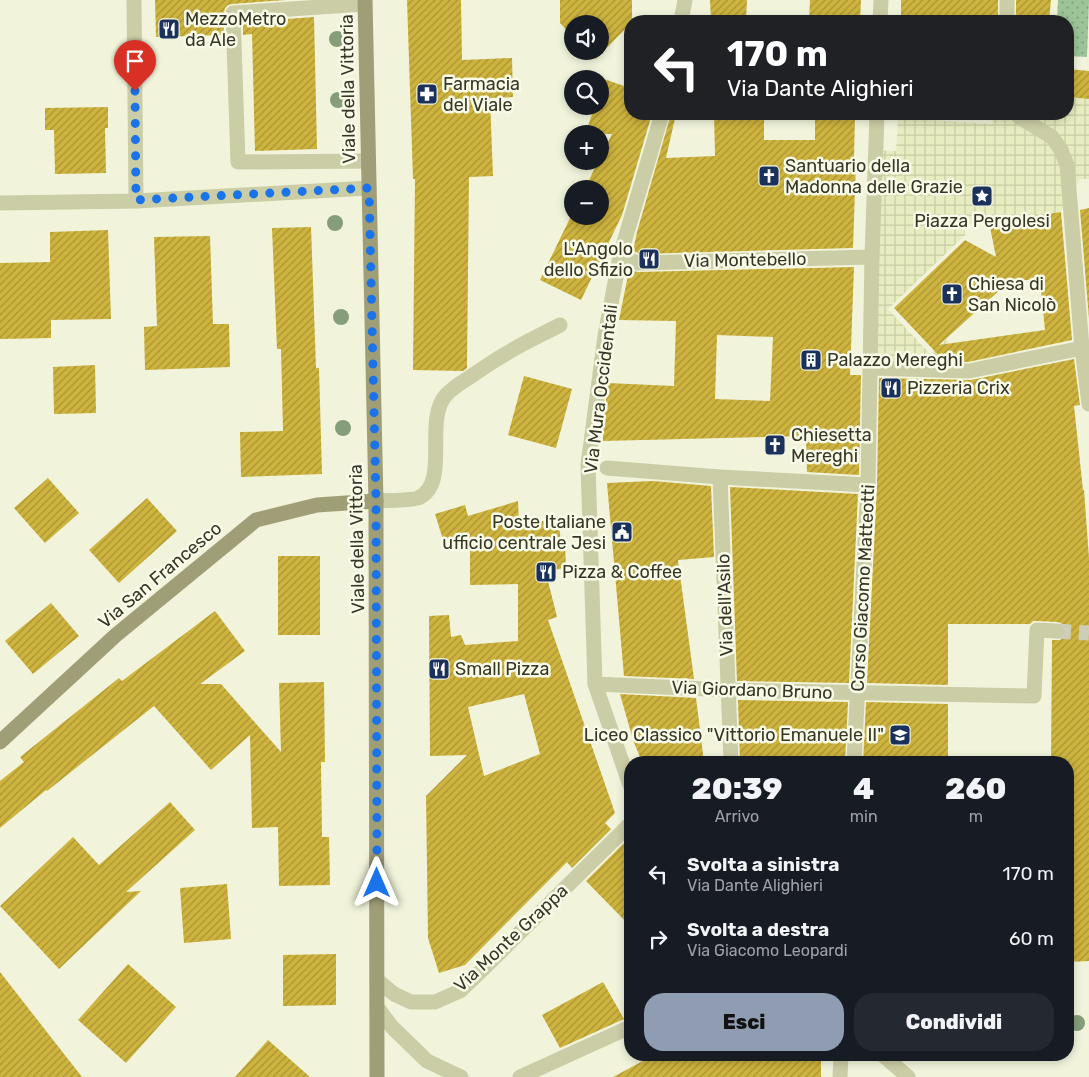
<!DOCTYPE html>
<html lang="it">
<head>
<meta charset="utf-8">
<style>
	body { margin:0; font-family:Rubik,sans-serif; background:#242831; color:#f1f3f6; height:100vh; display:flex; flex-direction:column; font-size:19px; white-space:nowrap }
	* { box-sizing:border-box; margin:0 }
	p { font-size:16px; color:#9ea1a6 }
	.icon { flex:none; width:28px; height:28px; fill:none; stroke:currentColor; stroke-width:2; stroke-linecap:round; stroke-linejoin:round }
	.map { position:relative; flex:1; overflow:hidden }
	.sheet { position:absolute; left:624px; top:756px; width:450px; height:305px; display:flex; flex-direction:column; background:#171b24; border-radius:20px; box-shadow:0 2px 8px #0003 }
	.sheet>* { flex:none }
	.guide { position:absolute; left:624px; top:15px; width:450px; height:105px; border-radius:20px; box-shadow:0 2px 8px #0003; background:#202124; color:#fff; overflow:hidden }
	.fabs { position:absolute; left:564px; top:15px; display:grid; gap:10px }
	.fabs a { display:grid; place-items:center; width:45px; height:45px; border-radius:50%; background:#171b24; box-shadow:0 2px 8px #0003; font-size:25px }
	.pin { position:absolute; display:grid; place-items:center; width:42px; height:42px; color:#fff; margin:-51px -21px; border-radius:50% 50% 50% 0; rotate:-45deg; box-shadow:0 0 5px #0007 }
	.pin .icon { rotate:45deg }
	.me { position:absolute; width:55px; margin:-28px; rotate:0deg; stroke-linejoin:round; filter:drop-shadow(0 0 4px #0008) }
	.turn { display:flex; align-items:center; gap:18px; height:105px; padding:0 20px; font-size:22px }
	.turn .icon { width:65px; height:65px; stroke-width:2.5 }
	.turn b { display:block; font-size:35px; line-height:42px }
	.eta { display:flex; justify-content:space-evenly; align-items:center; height:85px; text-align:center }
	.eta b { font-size:30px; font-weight:800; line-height:35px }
	.primary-button { display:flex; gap:10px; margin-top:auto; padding:10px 20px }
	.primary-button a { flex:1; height:58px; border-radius:20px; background:#909cb1; color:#111; font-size:20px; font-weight:800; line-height:58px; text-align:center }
	.primary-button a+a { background:#242831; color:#f1f3f6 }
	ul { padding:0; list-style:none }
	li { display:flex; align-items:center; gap:15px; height:65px; padding:0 20px }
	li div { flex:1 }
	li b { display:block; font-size:19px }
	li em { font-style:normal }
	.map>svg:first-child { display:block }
	.grass { fill:url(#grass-dots) }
	.plaza { fill:url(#plaza-grid) }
	.building { fill:url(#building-hatch); fill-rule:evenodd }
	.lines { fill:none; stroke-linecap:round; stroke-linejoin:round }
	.street-tunnel { stroke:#ccceb7; stroke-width:15; stroke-dasharray:15 8; stroke-linecap:butt }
	.lane { stroke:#cbcda6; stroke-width:15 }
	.street { stroke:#cbcda6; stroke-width:15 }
	.secondary { stroke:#a09e77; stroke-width:15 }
	.tree { fill:#859e79 }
	.route { stroke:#1a73e8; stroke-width:9; stroke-dasharray:0 16.2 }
	.labels { text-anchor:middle; stroke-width:5; stroke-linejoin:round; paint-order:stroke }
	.poi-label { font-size:18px; fill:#383627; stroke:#f8fbe7; text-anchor:start }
	.street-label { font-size:18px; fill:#383627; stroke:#f8fbe7 }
</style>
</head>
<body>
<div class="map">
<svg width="1089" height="1077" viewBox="0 0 1089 1077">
	<defs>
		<pattern id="grass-dots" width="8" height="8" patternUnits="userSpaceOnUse" patternTransform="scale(1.25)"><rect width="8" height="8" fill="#9dc499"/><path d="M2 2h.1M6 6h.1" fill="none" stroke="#81a07d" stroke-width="1.8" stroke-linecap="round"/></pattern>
		<pattern id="plaza-grid" width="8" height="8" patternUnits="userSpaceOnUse" patternTransform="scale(1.25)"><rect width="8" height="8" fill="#e7edc0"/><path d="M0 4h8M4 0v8" fill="none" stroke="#c7cca5"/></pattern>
		<pattern id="building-hatch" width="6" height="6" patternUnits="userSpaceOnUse" patternTransform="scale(1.25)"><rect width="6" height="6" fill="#ceb43e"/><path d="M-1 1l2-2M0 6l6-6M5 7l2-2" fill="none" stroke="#a89334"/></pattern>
	</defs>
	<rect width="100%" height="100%" fill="#f1f4db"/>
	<path class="grass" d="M 1058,0 L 1089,0 L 1087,57 L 1068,56 L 1068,21 L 1057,21 Z"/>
	<path class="plaza" d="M 1068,97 L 1089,99 L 1089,179 L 1080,179 L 1060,212 L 964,225 L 965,235 L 888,309 L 930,354 L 947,339 L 969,371 L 870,368 L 876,150 L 896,151 L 898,118 L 992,124 L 993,114 L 1068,114 Z"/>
	<g class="building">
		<path d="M 155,0 L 286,0 L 232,4 L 228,5 L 225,8 L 224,13 L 224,35 L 156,37 Z"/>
		<path d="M 407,0 L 461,0 L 462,60 L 512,58 L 513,97 L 490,98 L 493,176 L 469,177 L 467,368 L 463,371 L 413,370 L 415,179 L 413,179 Z"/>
		<path d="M 560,0 L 632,0 L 632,21 L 630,21 L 630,24 L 596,59 L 588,51 L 600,51 L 600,24 L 572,24 L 572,36 L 560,23 Z"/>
		<path d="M 710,0 L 747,0 L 746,21 L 711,21 Z"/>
		<path d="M 810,0 L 861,0 L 860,21 L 809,21 Z"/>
		<rect x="901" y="0" width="97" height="21"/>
		<path d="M 1016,0 L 1051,0 L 1049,21 L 1016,21 Z"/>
		<path d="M 314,17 L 317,149 L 255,151 L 252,34 L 243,35 L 243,22 Z"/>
		<path d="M 1068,69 L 1089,71 L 1089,99 L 1068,97 Z"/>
		<path d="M 604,79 L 630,88 L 630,114 L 652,114 L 622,215 L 581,300 L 540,280 L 572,214 L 572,216 L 600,216 L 600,189 L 585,189 L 598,161 L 600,161 L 600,158 L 612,134 L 585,134 L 595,106 L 600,106 L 600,91 Z"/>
		<path d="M 108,107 L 108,128 L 105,128 L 106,173 L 55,174 L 54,130 L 45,130 L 45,108 Z"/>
		<path d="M 671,114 L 676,114 L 666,158 L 715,156 L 714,114 L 764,114 L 764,140 L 815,140 L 815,114 L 855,114 L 854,157 L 856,161 L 853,248 L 640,254 L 633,251 L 637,232 Z"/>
		<path d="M 1089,208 L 1089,319 L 1080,210 Z"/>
		<path d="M 1061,212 L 1072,340 L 968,362 L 944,361 L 894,308 L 965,240 L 996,257 L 989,222 ZM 1011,280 L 1040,280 L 1045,330 L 939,345 Z"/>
		<path d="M 311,227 L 316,368 L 319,368 L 322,474 L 241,477 L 240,432 L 283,431 L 281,349 L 277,349 L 272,228 Z"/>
		<path d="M 108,230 L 111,319 L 51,320 L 51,338 L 0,339 L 0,263 L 50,262 L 50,232 Z"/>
		<path d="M 210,236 L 213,324 L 229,324 L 230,367 L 145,370 L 144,327 L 157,326 L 154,237 Z"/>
		<path d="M 854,267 L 850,375 L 861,375 L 859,475 L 807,472 L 806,436 L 603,441 L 603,425 L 608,383 L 674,386 L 676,321 L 619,320 L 629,270 L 638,272 ZM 717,335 L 773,337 L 770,401 L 715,399 Z"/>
		<path d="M 1074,359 L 1080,405 L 1074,406 L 1083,490 L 1084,490 L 1089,558 L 1089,961 L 1068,962 L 1068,762 L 1051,762 L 1052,640 L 1060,640 L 1064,636 L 1065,632 L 1064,626 L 1061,623 L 1057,622 L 1037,621 L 1033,621 L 1030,624 L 948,624 L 948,685 L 867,683 L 877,485 L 879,378 L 971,380 Z"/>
		<path d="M 95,365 L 96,413 L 54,414 L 53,367 Z"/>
		<path d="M 524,376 L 572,389 L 556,448 L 508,435 Z"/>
		<path d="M 48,478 L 79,513 L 45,543 L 14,508 Z"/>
		<path d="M 653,481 L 711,486 L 714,557 L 678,560 L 694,679 L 624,676 L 607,483 Z"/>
		<path d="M 730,487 L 858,494 L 849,683 L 737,681 Z"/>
		<path d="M 147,498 L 177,531 L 119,583 L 89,550 Z"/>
		<path d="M 518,501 L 519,521 L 559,521 L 561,546 L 565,546 L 566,567 L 546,573 L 557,617 L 548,620 L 615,813 L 605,823 L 611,829 L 572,868 L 567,862 L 465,965 L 439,973 L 428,938 L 426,796 L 467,755 L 430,756 L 429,616 L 449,615 L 451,637 L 461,635 L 465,645 L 518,641 L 518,584 L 470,585 L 470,542 L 446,549 L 435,514 L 465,505 L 468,516 ZM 524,694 L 540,754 L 484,776 L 468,707 Z"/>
		<rect x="278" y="556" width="42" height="79"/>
		<path d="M 51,603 L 79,636 L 33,674 L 5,641 Z"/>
		<path d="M 215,611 L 245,651 L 200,684 L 221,684 L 281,752 L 279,683 L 324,682 L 325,762 L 321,762 L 322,837 L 329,837 L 330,885 L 279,886 L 278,827 L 252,828 L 250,735 L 211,770 L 154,706 L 47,791 L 46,790 L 0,828 L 0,781 L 24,762 L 20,757 L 119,678 L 122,681 Z"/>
		<path d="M 620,694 L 696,698 L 704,762 L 642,762 L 633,740 Z"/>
		<path d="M 738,700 L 848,702 L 845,762 L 740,762 Z"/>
		<path d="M 866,702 L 948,704 L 948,762 L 863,762 Z"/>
		<path d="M 170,802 L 195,830 L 126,892 L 141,891 L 59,969 L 0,906 L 73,837 L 99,865 Z"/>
		<path d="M 625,842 L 630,856 L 630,926 L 586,881 Z"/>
		<path d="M 227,884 L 231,939 L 184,943 L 180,888 Z"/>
		<path d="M 336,954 L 336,1005 L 283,1006 L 283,955 Z"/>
		<path d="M 128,964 L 176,1007 L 126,1063 L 78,1020 Z"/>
		<path d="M 0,972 L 82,1077 L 0,1077 Z"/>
		<path d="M 603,982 L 624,1019 L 560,1048 L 542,1015 Z"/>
		<path d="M 268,1040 L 310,1077 L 235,1077 Z"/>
		<path d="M 654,1055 L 821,1055 L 821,1077 L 613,1077 Z"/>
	</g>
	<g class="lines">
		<path class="street-tunnel" d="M 1056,631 L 1089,633"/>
		<path class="lane" d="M 365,4 L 233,13 L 238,162 L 368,161"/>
		<g class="street">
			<path d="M 134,0 L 136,201"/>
			<path d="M 681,21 L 685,0"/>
			<path d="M 880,21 L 881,0"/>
			<path d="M 1007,21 L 1007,0"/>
			<path d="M 1016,114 L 1019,117 L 1052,137 L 1061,150 L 1067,165 L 1082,348 L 1089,404"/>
			<path d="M 0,203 L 136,201 L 369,188"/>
			<path d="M 620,256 L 638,263 L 872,257"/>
			<path d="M 870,368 L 969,371 L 1082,348"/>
			<path d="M 607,468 L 720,477 L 868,485"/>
			<path d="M 720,477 L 731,762"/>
			<path d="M 376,501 C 386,500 409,501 418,498 C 451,484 423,420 446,395 C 453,387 464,381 473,375 C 485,367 496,359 509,352 C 525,342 543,334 560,325"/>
			<path d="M 595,684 L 729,690 L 1034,696 L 1037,630 L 1056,631"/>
			<path d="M 854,762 L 868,485 L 872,257 L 877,114"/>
			<path d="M 630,785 L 595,684 L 588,465 L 605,336 L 620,256 L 662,114"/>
			<path d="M 377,980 L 394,994 L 411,1002 L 435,1002 L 460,991 L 483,969 L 630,824"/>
			<path d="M 377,1007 L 392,1027 L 427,1061 L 461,1077"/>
			<path d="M 883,1055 L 908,1077"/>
			<path d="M 520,1077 L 630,1027"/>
			<path d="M 840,1077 L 841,1055"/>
		</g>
		<g class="secondary">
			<path d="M 365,0 L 376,501 L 377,1077"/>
			<path d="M 0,742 L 116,635 L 256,520 L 317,505 L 376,501"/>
		</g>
	</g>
	<g class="tree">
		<circle cx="337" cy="39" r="8"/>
		<circle cx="338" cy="100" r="8"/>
		<circle cx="335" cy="223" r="8"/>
		<circle cx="341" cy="317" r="8"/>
		<circle cx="343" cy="428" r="8"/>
		<circle cx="1077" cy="1023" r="8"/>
	</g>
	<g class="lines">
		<path class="route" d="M 135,91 L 136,200 L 369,188 L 376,501 L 377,883"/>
	</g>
	<defs>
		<g id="restaurant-square" transform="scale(1.125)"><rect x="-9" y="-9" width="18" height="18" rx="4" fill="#1a315c" stroke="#f8fbe7"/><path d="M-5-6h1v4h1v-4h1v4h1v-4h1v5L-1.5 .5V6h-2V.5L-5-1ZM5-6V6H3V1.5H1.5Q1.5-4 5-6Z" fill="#fff"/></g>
		<g id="pharmacy-square" transform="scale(1.125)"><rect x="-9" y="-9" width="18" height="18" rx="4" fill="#1a315c" stroke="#f8fbe7"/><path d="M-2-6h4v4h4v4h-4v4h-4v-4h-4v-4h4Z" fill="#fff"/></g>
		<g id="church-square" transform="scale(1.125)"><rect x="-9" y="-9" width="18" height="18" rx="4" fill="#1a315c" stroke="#f8fbe7"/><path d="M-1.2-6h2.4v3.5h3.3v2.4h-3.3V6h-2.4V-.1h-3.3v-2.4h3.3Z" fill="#fff"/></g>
		<g id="sight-square" transform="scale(1.125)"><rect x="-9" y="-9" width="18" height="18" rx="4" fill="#1a315c" stroke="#f8fbe7"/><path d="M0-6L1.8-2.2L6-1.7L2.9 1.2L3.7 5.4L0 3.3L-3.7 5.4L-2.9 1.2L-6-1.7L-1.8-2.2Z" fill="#fff"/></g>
		<g id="building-square" transform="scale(1.125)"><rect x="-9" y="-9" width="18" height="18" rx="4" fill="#1a315c" stroke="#f8fbe7"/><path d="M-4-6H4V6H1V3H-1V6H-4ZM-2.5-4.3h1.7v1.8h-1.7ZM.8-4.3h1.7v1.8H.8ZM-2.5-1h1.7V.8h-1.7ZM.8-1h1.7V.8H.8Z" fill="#fff"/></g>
		<g id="civic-square" transform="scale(1.125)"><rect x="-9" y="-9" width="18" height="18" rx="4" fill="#1a315c" stroke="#f8fbe7"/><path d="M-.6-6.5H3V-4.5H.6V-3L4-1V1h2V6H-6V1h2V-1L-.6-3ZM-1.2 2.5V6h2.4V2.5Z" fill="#fff"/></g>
		<g id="school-square" transform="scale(1.125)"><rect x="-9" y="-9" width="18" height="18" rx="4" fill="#1a315c" stroke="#f8fbe7"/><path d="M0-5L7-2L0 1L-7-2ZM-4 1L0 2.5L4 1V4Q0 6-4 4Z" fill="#fff"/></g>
	</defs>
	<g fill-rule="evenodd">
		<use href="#restaurant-square" x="169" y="29"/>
		<use href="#pharmacy-square" x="427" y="94"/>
		<use href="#church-square" x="769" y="176"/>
		<use href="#sight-square" x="982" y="196"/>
		<use href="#restaurant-square" x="649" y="259"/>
		<use href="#church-square" x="952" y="294"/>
		<use href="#building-square" x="811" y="360"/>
		<use href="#restaurant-square" x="891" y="388"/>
		<use href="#church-square" x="775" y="445"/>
		<use href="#civic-square" x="622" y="532"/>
		<use href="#restaurant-square" x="546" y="572"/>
		<use href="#restaurant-square" x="439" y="669"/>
		<use href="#school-square" x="900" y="735"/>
	</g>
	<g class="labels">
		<g class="poi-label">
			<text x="185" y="25">MezzoMetro<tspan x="185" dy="21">da Ale</tspan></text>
			<text x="443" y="90">Farmacia<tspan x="443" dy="21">del Viale</tspan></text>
			<text x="785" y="172">Santuario della<tspan x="785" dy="21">Madonna delle Grazie</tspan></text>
			<text x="982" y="227" text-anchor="middle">Piazza Pergolesi</text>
			<text x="633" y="255" text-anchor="end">L'Angolo<tspan x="633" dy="21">dello Sfizio</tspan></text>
			<text x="968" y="290">Chiesa di<tspan x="968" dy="21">San Nicolò</tspan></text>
			<text x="827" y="366">Palazzo Mereghi</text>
			<text x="907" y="394">Pizzeria Crix</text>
			<text x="791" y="441">Chiesetta<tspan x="791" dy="21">Mereghi</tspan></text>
			<text x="606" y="528" text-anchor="end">Poste Italiane<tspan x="606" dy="21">ufficio centrale Jesi</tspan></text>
			<text x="562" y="578">Pizza &amp; Coffee</text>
			<text x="455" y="675">Small Pizza</text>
			<text x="884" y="741" text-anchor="end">Liceo Classico "Vittorio Emanuele II"</text>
		</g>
		<g class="street-label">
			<text transform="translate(348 89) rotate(-91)" y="6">Viale della Vittoria</text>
			<text transform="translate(745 260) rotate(-1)" y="6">Via Montebello</text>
			<text transform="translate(601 389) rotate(-83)" y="6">Via Mura Occidentali</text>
			<text transform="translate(357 539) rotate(-91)" y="6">Viale della Vittoria</text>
			<text transform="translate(160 575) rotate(-40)" y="6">Via San Francesco</text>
			<text transform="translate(863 588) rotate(-87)" y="6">Corso Giacomo Matteotti</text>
			<text transform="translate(725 605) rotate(-92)" y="6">Via dell'Asilo</text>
			<text transform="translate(752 690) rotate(2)" y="6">Via Giordano Bruno</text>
			<text transform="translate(511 938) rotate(-43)" y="6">Via Monte Grappa</text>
		</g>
	</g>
</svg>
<div class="fabs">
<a><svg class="icon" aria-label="sound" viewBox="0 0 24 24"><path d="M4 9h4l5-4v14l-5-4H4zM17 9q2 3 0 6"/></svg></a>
<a><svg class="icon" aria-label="search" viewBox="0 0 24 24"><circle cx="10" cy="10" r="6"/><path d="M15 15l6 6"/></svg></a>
<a>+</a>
<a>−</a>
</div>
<div class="pin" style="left:135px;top:91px;background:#d93025"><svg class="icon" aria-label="arrive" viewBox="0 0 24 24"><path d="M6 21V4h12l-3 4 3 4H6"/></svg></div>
<svg class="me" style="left:377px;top:883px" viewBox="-20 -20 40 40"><path d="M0-17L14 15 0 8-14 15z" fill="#1a73e8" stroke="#fff" stroke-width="4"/></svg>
<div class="guide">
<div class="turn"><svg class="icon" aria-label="left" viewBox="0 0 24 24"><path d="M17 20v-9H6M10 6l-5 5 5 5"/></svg><div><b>170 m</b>Via Dante Alighieri</div></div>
</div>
<section class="sheet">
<div class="eta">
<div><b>20:39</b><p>Arrivo</p></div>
<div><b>4</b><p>min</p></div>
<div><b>260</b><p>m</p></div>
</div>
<ul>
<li><svg class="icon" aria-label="left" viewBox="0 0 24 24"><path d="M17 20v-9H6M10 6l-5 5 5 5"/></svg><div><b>Svolta a sinistra</b><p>Via Dante Alighieri</p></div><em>170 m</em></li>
<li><svg class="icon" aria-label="right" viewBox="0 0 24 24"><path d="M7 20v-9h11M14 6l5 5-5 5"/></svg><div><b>Svolta a destra</b><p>Via Giacomo Leopardi</p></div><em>60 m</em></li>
</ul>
<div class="primary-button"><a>Esci</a><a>Condividi</a></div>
</section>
</div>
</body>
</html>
